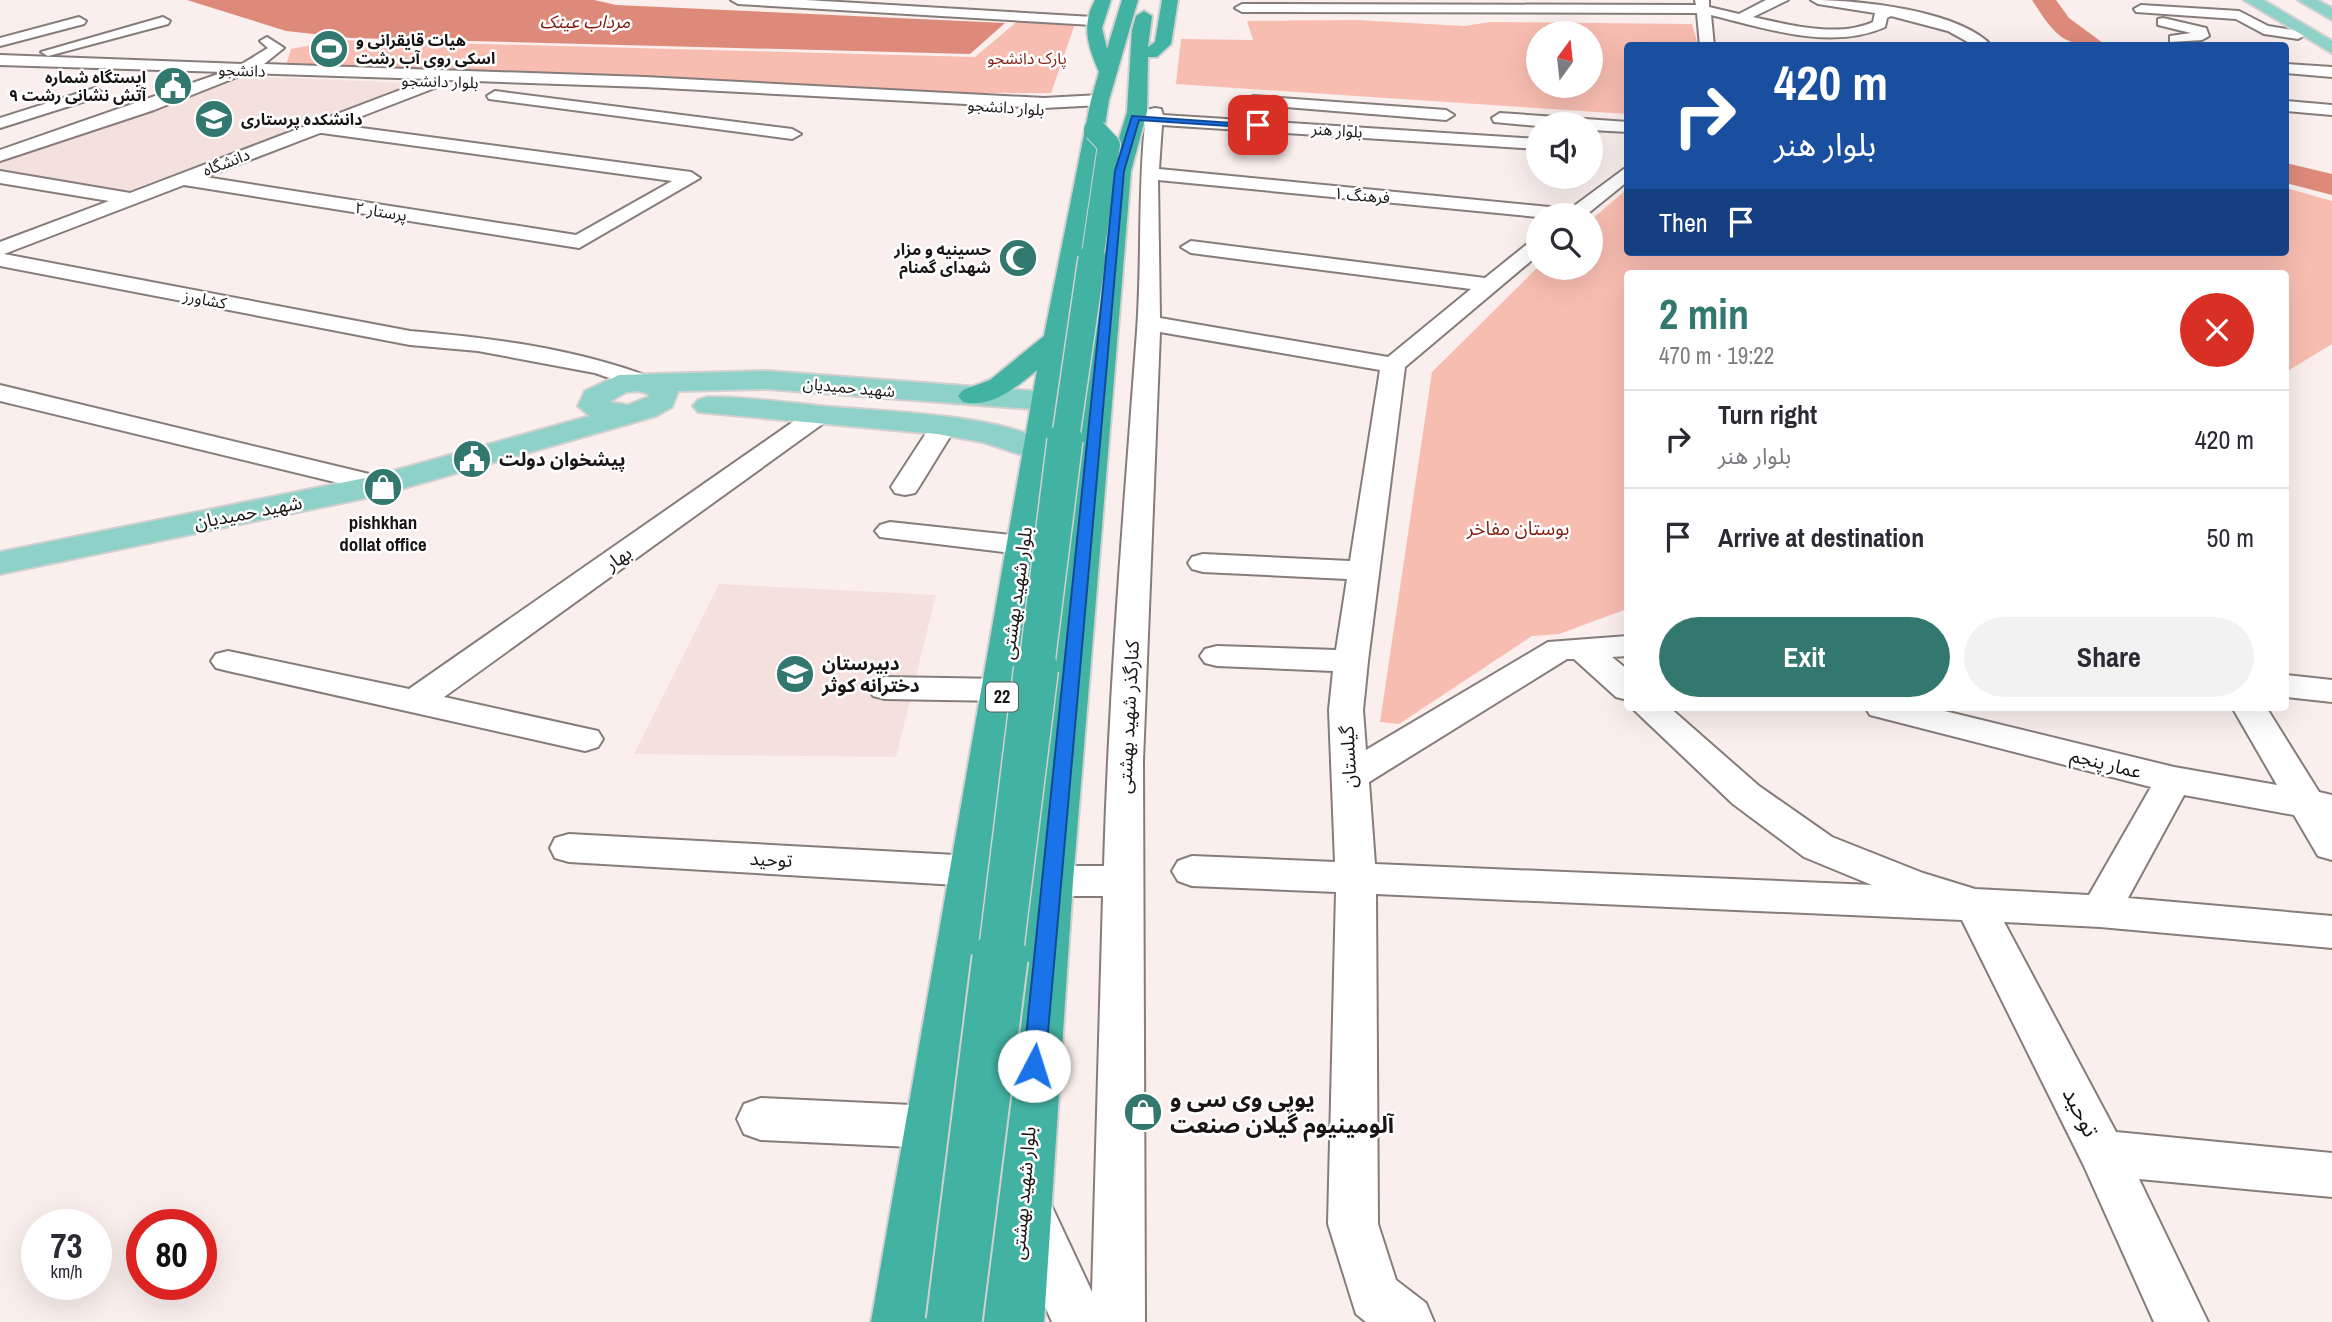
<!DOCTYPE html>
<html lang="en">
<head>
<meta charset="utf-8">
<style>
	body { margin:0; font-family:"Archivo Narrow","Noto Sans Arabic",sans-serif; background:#f2f2f3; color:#2b2b33; height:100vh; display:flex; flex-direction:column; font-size:26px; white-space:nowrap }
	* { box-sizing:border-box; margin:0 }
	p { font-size:23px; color:#7c7c81 }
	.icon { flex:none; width:38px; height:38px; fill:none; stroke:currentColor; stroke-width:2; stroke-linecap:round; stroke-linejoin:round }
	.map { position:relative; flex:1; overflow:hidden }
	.side { position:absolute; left:1624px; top:270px; width:665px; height:441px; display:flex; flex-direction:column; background:#fff; border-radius:7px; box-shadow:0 7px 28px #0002 }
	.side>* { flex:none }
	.top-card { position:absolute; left:1624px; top:42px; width:665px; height:214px; border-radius:7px; box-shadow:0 7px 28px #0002; background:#1a4fa0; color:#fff; overflow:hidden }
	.needle { width:46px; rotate:15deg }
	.controls { position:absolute; left:1526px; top:21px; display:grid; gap:14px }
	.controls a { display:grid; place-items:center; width:77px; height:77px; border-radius:50%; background:#fff; box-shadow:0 7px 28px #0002; font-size:35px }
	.speed { position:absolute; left:21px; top:1209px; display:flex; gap:14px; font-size:35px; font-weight:700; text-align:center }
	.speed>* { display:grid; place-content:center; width:91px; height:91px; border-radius:50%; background:#fff; box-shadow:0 7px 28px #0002; line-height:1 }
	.speed small { font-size:18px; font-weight:400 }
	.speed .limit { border:10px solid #d22; background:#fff; color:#111 }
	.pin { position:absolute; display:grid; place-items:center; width:60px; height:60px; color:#fff; margin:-30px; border-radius:14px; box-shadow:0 4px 10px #0006 }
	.me { position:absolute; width:77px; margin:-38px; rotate:5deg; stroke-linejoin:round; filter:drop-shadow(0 0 5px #0008) }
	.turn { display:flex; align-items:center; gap:24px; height:147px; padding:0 35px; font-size:32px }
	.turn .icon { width:91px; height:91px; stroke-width:2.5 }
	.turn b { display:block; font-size:49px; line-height:60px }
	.then { display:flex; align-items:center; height:66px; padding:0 35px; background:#0003; gap:14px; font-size:26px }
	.round { display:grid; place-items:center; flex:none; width:74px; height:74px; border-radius:37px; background:#f2f2f3 }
	.summary { display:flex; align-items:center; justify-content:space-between; height:119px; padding:0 35px }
	h1 { font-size:42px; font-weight:700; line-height:52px; color:#32786e }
	.primary-button { display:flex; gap:14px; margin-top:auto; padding:14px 35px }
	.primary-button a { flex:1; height:80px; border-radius:42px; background:#32786e; color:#fff; font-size:28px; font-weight:700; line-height:80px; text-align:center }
	.primary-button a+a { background:#f2f2f3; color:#2b2b33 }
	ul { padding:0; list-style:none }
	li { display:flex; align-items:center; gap:21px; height:98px; padding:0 35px; border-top:2px solid #e1e1e2 }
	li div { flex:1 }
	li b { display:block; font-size:26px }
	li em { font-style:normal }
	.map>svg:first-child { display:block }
	.built { fill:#f4e0dc }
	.green { fill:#f8bdb1; fill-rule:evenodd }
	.water { fill:#de8a7a }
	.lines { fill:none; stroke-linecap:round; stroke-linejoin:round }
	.river { fill:#de8a7a; fill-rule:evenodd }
	.minor-casing { stroke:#867c7a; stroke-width:4 }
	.major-casing { stroke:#d1d0d0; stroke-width:4 }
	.highway-casing { stroke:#d1d0d0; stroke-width:4 }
	.minor { fill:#fff; fill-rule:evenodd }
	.major { fill:#8ed1c8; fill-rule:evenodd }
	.highway { fill:#42b3a3; fill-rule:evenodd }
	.highway-bridge-far4-casing { stroke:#d1d0d0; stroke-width:24; stroke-linecap:butt }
	.highway-bridge-far3-casing { stroke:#d1d0d0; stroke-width:30; stroke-linecap:butt }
	.highway-bridge-far2-casing { stroke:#d1d0d0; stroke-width:38; stroke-linecap:butt }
	.highway-bridge-far1-casing { stroke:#d1d0d0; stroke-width:47; stroke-linecap:butt }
	.highway-bridge-casing { stroke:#d1d0d0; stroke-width:59; stroke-linecap:butt }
	.highway-bridge-far4 { stroke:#42b3a3; stroke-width:22 }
	.highway-bridge-far3 { stroke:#42b3a3; stroke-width:27 }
	.highway-bridge-far2 { stroke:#42b3a3; stroke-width:35 }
	.highway-bridge-far1 { stroke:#42b3a3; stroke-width:44 }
	.highway-bridge { stroke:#42b3a3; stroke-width:55 }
	.route { fill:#1a73e8; stroke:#114b97; stroke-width:2 }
	.labels { text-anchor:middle; stroke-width:5; stroke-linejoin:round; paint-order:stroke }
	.far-poi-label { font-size:16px; font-weight:bold; fill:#181514; stroke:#fff; text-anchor:start }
	.far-park-label { font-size:16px; fill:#821e10; stroke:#fff }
	.far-street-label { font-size:16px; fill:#181514; stroke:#fff }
	.far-water-label { font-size:18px; font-style:italic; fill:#7f1c0d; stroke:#fff }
	.shield { fill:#fff; stroke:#5d5b5a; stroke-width:2 }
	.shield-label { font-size:18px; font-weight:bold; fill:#181514 }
	.poi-label { font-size:19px; font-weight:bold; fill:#181514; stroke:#fff; text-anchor:start }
	.street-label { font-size:19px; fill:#181514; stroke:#fff }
	.park-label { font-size:19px; fill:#821e10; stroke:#fff }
	.near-poi-label { font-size:23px; font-weight:bold; fill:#181514; stroke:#fff; text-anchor:start }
	.near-street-label { font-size:23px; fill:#181514; stroke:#fff }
</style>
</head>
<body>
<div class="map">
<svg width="2332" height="1322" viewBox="0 0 2332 1322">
	<rect width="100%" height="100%" fill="#faefed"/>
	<g class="built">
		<path d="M 236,76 L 414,83 L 126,192 L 0,171 L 0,154 Z"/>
		<path d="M 719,584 L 936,595 L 896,757 L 634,754 Z"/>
	</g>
	<g class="green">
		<path d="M 1020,19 L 1076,21 L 1051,93 L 976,93 L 669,78 L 286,65 L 291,49 L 336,40 L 975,57 Z"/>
		<path d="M 1356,20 L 1464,26 L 1491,22 L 1692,24 L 1698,45 L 1628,46 L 1627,114 L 1176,84 L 1181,39 L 1253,40 L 1247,21 ZM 1538,33 L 1591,33 L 1591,86 L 1538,86 Z"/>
		<path d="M 2286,188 L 2332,201 L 2332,344 L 2286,372 L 2286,273 L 1628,273 L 1627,609 L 1559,634 L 1532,636 L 1399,724 L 1380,722 L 1432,372 L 1538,267 L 1591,268 L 1591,220 L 1627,189 L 1628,252 L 2286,252 Z"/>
	</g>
	<path class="water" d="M 187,0 L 594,0 L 616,5 L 1005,23 L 970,54 L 351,38 L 286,31 Z"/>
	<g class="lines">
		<g class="river">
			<path d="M 2032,0 L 2056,0 L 2069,18 L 2107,46 C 2062,46 2056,37 2032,0 Z"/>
			<path d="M 2286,163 L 2332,174 L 2332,195 L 2286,183 Z"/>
		</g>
		<g class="minor-casing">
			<g id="minor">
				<path d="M 731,0 L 806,0 L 1093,17 L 1100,21 L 1093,25 L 738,4 Z"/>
				<path d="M 1695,0 L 1709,0 L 1709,7 L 1739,14 L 1766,0 L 1788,0 L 1753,17 C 1790,25 1838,38 1873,22 L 1875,13 L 1818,4 L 1811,0 C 1858,0 1959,10 1992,46 L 1975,46 L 1948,31 L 1891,16 L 1887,18 L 1885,27 C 1832,51 1764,28 1711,15 L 1714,46 L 1700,46 L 1697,13 L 1242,12 L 1235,8 L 1242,4 L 1696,5 Z"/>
				<path d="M 2141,5 L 2239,11 L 2268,26 L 2298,31 L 2305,35 L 2298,39 L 2264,34 L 2236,19 L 2136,12 L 2134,9 Z"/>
				<path d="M 79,17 L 86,21 L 84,24 L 0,46 L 0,38 Z"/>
				<path d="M 163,17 L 170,21 L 168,24 L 48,56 L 41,52 Z"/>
				<path d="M 2163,18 L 2206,28 L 2209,36 L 2202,40 L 2170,42 L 2170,36 L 2191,33 L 2158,25 L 2158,19 Z"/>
				<path d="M 267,37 L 284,48 L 264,64 L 645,77 L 1044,98 L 1100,95 L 1108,100 L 1100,105 L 1044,108 L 645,87 L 446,80 L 445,84 L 339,125 L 691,172 L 700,178 L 579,248 L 184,185 L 4,254 L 410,331 C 491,338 573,348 650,377 L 653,382 L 650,387 L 641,389 L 595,373 L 478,351 L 410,345 L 0,266 L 0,242 L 109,201 L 0,183 L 0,171 L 130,193 L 429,79 L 247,73 L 154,110 L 0,161 L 0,150 L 224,72 L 0,65 L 0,55 L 242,64 L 268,48 L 260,41 ZM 320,133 L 322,133 L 672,181 L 576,235 L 205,177 Z"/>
				<path d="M 2286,64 L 2332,67 L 2332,77 L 2286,73 Z"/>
				<path d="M 95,88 L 103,93 L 101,96 L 0,128 L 0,118 Z"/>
				<path d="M 495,91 L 792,129 L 801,134 L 792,139 L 489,99 L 487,96 Z"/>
				<path d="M 1253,96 L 1446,110 L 1454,115 L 1446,120 L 1247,104 L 1245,101 Z"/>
				<path d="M 2286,101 L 2332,105 L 2332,115 L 2286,111 Z"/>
				<path d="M 1155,108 L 1161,109 L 1163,115 L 1538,139 L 1538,149 L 1162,125 L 1159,169 L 1570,209 L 1628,166 L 1628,181 L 1586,215 L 1538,217 L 1158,180 L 1160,318 L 1388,357 L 1471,289 L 1191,253 L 1181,247 L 1191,241 L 1485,278 L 1531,241 L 1538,239 L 1538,255 L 1405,367 L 1368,661 L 1363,710 L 1366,750 L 1548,642 L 1628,636 L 1628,656 L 1612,657 L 1628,670 L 1628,700 L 1616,697 L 1574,659 L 1567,659 L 1369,782 L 1375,864 L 1872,885 L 1804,857 L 1733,804 L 1631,707 L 1669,707 L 1759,786 L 1832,837 L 1923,873 L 1975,889 L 2089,895 L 2151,787 L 1870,715 L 1865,707 L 1928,707 L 2174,767 L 2277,785 L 2232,707 L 2266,707 L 2319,792 L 2332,795 L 2332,860 L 2318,856 L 2294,815 L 2184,795 L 2128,898 L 2332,916 L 2332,948 L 2100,927 L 2004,922 L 2116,1132 L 2332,1153 L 2332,1197 L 2139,1179 L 2208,1322 L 2154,1322 L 2084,1166 L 1962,920 L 1376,894 L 1378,1224 L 1396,1280 L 1426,1303 L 1434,1322 L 1366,1322 L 1356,1314 L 1328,1224 L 1336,892 L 1192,886 L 1178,881 L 1172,871 L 1178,861 L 1192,856 L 1335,862 L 1329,710 L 1333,671 L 1217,666 L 1205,663 L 1200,656 L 1205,649 L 1217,646 L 1336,650 L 1347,579 L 1203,572 L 1192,569 L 1188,563 L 1192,557 L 1203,554 L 1350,561 L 1380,370 L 1160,332 L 1143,761 L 1145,1322 L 1052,1322 L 1004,1213 L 1011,1196 L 1029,1189 L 1047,1196 L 1092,1292 L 1103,896 L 1050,896 L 1036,892 L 1030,881 L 1036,870 L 1050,866 L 1104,866 C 1109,687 1124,509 1137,331 C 1142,261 1138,193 1145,124 L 1129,122 L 1127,118 C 1129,114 1150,109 1155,108 Z"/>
				<path d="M 1500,113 L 1628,122 L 1628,132 L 1591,130 L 1591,124 L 1538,126 L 1494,122 L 1492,118 Z"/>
				<path d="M 0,385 L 390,479 L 394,485 L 390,491 L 380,493 L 0,401 Z"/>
				<path d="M 819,407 L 828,410 L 832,415 L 828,420 L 444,697 L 598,731 L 603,739 L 598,747 L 585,751 L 228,671 L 216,668 L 211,661 L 216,654 L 228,651 L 409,689 L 810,410 Z"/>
				<path d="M 943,419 L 952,421 L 956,427 L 919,487 L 915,493 L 905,495 L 895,493 L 891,487 L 930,427 L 934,421 Z"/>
				<path d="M 890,522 L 1021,536 L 1032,539 L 1036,545 L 1032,551 L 1021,554 L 880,537 L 875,531 L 880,525 Z"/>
				<path d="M 2286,675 L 2332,680 L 2332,702 L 2286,697 Z"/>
				<path d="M 885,677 L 1003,679 L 1015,682 L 1020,690 L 1015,698 L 1003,701 L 885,699 L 873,696 L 868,688 L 873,680 Z"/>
				<path d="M 569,834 L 974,856 L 988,861 L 994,871 L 988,881 L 974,886 L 569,862 L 555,858 L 550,848 L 555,838 Z"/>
				<path d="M 761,1098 L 933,1106 L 950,1112 L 957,1127 L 950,1142 L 933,1148 L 761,1140 L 744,1134 L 737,1119 L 744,1104 Z"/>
			</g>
		</g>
		<g class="major-casing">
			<g id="major">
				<path d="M 2244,0 L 2263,0 L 2332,41 L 2332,53 Z"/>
				<path d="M 2298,0 L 2317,0 L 2332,8 L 2332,20 Z"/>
				<path d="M 767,371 L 1046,392 L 1056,395 L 1061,401 L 1056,407 L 1046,410 L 767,389 L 678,391 L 672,407 L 656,416 L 380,495 L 0,574 L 0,552 L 375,476 L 590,416 L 578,406 L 585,391 L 619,375 ZM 639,391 L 649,394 L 648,397 L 628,405 L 609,402 L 626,392 Z"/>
				<path d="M 708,397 C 749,397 790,403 831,407 C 875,411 1028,415 1053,451 L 1048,458 L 1037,460 L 983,442 L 937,434 L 698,412 L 693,406 L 698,400 Z"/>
			</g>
		</g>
		<g class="highway-casing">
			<g id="highway">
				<path d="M 1095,0 L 1111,0 L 1102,28 L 1107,49 L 1122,0 L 1138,0 L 1109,100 L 1051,459 L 1021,705 L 933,1322 L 871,1322 L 1037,370 C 1017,387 991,409 963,402 L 958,396 L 963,390 L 990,380 L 1044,336 L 1091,100 L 1099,72 C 1088,46 1081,26 1095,0 Z"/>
				<path d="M 1162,0 L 1178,0 L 1171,44 L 1157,57 L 1148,57 L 1147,112 L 1131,171 L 1073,881 L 1044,1322 L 982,1322 L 1027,881 L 1109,171 L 1127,112 L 1132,30 L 1136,16 L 1144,11 L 1152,16 L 1148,47 L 1155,42 Z"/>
			</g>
		</g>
		<use href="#minor" class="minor"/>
		<use href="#major" class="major"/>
		<use href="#highway" class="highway"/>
		<g class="highway-bridge-far4-casing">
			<path id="highway-bridge-far4" d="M 1092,260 L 1109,145 L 1095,130"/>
		</g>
		<g class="highway-bridge-far3-casing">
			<path id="highway-bridge-far3" d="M 1065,442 L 1092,258"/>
		</g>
		<g class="highway-bridge-far2-casing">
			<path id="highway-bridge-far2" d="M 1036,671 L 1065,440"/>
		</g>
		<g class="highway-bridge-far1-casing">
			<path id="highway-bridge-far1" d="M 1000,959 L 1036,669"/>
		</g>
		<g class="highway-bridge-casing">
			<path id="highway-bridge" d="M 954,1322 L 1000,958"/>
		</g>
		<use href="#highway-bridge-far4" class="highway-bridge-far4"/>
		<use href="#highway-bridge-far3" class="highway-bridge-far3"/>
		<use href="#highway-bridge-far2" class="highway-bridge-far2"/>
		<use href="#highway-bridge-far1" class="highway-bridge-far1"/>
		<use href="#highway-bridge" class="highway-bridge"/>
	</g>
	<path class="route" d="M 1132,116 L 1262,125 L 1258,128 L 1139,120 L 1124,171 L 1045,1066 L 1042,1073 L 1034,1076 L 1026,1073 L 1023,1066 L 1115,171 Z"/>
	<defs>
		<g id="stadium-disc" transform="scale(2.0125)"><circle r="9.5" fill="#32786e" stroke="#fff"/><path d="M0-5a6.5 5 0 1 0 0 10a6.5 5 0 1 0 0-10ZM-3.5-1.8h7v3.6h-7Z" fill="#fff"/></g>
		<g id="civic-disc" transform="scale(2.0125)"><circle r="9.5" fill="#32786e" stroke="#fff"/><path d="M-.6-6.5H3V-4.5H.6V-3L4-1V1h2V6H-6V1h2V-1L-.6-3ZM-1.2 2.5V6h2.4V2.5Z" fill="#fff"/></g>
		<g id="university-disc" transform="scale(2.0125)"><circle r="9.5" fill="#32786e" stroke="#fff"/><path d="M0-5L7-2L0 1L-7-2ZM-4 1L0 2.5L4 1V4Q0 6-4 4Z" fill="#fff"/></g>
		<g id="mosque-disc" transform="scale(2.0125)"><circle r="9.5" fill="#32786e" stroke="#fff"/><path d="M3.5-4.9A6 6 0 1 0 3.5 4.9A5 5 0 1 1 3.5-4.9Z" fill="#fff"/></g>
		<g id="shop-disc" transform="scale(2.0125)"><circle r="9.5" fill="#32786e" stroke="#fff"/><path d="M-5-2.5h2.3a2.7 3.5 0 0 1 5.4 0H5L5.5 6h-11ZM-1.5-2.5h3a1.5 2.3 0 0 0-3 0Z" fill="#fff"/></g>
		<g id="school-disc" transform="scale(2.0125)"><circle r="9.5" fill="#32786e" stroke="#fff"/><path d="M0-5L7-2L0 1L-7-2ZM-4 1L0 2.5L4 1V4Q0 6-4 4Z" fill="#fff"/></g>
	</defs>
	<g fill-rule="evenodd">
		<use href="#stadium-disc" x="329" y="49"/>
		<use href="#civic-disc" x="173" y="86"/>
		<use href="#university-disc" x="214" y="119"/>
		<use href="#mosque-disc" x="1018" y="258"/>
		<use href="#civic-disc" x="472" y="459"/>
		<use href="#shop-disc" x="383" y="487"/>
		<use href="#school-disc" x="795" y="674"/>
		<use href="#shop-disc" x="1143" y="1112"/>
	</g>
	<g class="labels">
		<g class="far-poi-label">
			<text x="356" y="46">هیات قایقرانی و<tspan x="356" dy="18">اسکی روی آب رشت</tspan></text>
			<text x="146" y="83" text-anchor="end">ایستگاه شماره<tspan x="146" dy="18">۹ آتش نشانی رشت</tspan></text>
			<text x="241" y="125">دانشکده پرستاری</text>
			<text x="991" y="255" text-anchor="end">حسینیه و مزار<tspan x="991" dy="18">شهدای گمنام</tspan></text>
		</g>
		<g class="far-park-label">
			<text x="1027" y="64">پارک دانشجو</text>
		</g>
		<g class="far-street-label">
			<text transform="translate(242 70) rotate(2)" y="6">دانشجو</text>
			<text transform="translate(440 81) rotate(2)" y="6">بلوار دانشجو</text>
			<text transform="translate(1006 107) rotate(4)" y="6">بلوار دانشجو</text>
			<text transform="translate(1337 130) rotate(4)" y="6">بلوار هنر</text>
			<text transform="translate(226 162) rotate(-21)" y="6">دانشگاه</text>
			<text transform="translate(1362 195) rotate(5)" y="6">فرهنگ ۱</text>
			<text transform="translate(381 211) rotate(9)" y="6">پرستار ۲</text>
			<text transform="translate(205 299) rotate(11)" y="6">کشاورز</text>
			<text transform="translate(849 387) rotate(5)" y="6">شهید حمیدیان</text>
		</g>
		<g class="far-water-label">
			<text x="585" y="28">مرداب عینک</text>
		</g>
		<rect class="shield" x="986" y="682.5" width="32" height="29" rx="5"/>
		<g class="shield-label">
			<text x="1002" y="703">22</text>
		</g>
		<g class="poi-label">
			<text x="499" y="466">پیشخوان دولت</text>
			<text x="383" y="529" text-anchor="middle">pishkhan<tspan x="383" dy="22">dollat office</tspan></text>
			<text x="822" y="670">دبیرستان<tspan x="822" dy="22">دخترانه کوثر</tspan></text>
		</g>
		<g class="street-label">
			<text transform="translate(248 512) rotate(-11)" y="7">شهید حمیدیان</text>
			<text transform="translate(618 558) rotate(-35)" y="7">بهار</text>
			<text transform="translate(1016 593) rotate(-82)" y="7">بلوار شهید بهشتی</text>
			<text transform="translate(1128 717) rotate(-87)" y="7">کنارگذر شهید بهشتی</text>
			<text transform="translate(1348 757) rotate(-93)" y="7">گیلستان</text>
			<text transform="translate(2106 763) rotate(14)" y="7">عمار پنجم</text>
			<text transform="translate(771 859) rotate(3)" y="7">توحید</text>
			<text transform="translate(1023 1193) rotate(-85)" y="7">بلوار شهید بهشتی</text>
		</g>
		<g class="park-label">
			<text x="1518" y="535">بوستان مفاخر</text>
		</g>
		<g class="near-poi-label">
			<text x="1170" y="1107">یوپی وی سی و<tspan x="1170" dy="26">آلومینیوم گیلان صنعت</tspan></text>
		</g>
		<g class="near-street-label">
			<text transform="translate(2081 1112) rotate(63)" y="8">توحید</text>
		</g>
	</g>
</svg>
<div class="controls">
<a><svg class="needle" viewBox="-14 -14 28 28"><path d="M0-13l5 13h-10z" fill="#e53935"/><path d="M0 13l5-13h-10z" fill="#7c7c81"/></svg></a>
<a><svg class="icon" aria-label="sound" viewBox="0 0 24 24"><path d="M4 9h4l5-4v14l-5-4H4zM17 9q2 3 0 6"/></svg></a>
<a><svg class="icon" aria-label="search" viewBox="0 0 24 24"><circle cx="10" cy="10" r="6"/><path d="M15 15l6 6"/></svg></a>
</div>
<div class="speed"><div>73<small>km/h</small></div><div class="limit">80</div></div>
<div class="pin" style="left:1258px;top:125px;background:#d93025"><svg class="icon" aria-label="arrive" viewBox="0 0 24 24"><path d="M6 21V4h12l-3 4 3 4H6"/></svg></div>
<svg class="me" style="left:1034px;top:1066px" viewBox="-20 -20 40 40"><circle r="19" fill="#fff"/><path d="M0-13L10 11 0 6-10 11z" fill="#1a73e8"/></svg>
<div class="top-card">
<div class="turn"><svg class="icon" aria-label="right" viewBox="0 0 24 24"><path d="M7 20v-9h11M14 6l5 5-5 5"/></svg><div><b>420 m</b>بلوار هنر</div></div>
<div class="then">Then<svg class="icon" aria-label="arrive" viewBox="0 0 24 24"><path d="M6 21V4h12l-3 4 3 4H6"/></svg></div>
</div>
<section class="side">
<div class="summary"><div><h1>2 min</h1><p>470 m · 19:22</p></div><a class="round" style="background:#d93025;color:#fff"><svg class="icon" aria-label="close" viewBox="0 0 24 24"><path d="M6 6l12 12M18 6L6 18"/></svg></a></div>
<ul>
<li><svg class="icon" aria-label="right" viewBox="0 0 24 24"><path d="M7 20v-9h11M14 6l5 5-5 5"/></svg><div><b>Turn right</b><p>بلوار هنر</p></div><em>420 m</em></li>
<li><svg class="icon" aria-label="arrive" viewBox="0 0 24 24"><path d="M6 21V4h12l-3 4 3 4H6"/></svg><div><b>Arrive at destination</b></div><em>50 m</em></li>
</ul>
<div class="primary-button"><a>Exit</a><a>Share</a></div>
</section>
</div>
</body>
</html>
